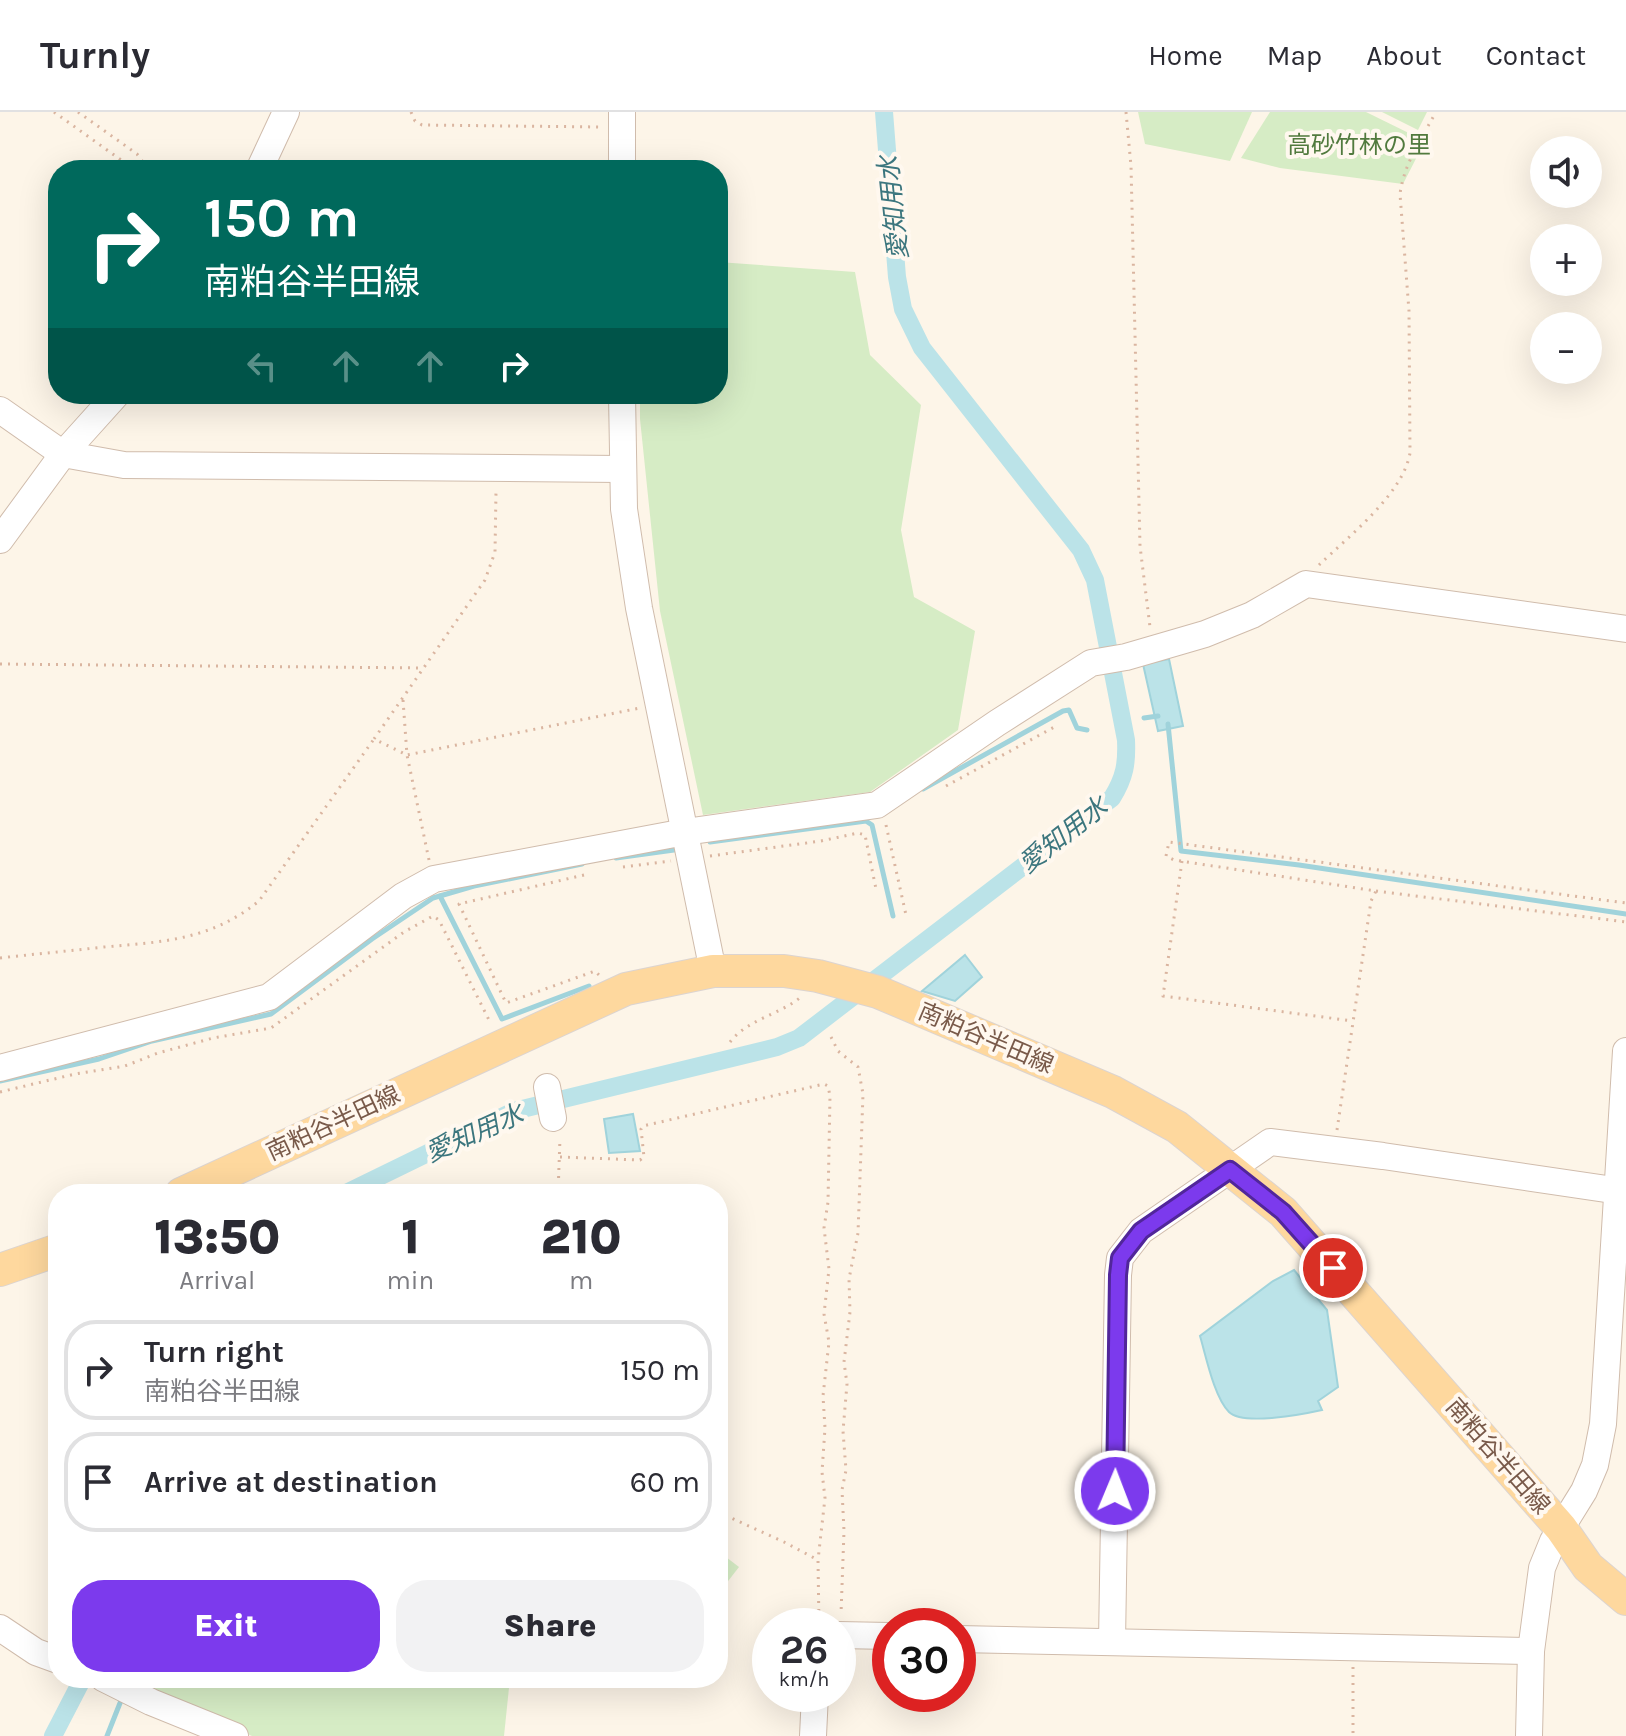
<!DOCTYPE html>
<html lang="en">
<head>
<meta charset="utf-8">
<style>
	body { margin:0; font-family:Karla,"Noto Sans JP",sans-serif; background:#f2f2f3; color:#2b2b33; height:100vh; display:flex; flex-direction:column; font-size:30px; white-space:nowrap }
	* { box-sizing:border-box; margin:0 }
	p { font-size:26px; color:#7c7c81 }
	.icon { flex:none; width:44px; height:44px; fill:none; stroke:currentColor; stroke-width:2; stroke-linecap:round; stroke-linejoin:round }
	.map { position:relative; flex:1; overflow:hidden }
	.side { position:absolute; left:48px; top:1072px; width:680px; height:504px; display:flex; flex-direction:column; background:#fff; border-radius:32px; box-shadow:0 8px 32px #0002 }
	.side>* { flex:none }
	.top-card { position:absolute; left:48px; top:48px; width:680px; height:244px; border-radius:32px; box-shadow:0 8px 32px #0002; background:#00695c; color:#fff; overflow:hidden }
	.buttons { position:absolute; left:1530px; top:24px; display:grid; gap:16px }
	.buttons a { display:grid; place-items:center; width:72px; height:72px; border-radius:50%; background:#fff; box-shadow:0 8px 32px #0002; font-size:40px }
	.speed { position:absolute; left:752px; top:1496px; display:flex; gap:16px; font-size:40px; font-weight:700; text-align:center }
	.speed>* { display:grid; place-content:center; width:104px; height:104px; border-radius:50%; background:#fff; box-shadow:0 8px 32px #0002; line-height:1 }
	.speed small { font-size:20px; font-weight:400 }
	.speed .limit { border:12px solid #d22; background:#fff; color:#111 }
	.pin { position:absolute; display:grid; place-items:center; width:68px; height:68px; color:#fff; margin:-34px; border:4px solid #fff; border-radius:50%; box-shadow:0 2px 8px #0007 }
	.me { position:absolute; width:88px; margin:-44px; rotate:1deg; stroke-linejoin:round; filter:drop-shadow(0 0 6px #0008) }
	.turn { display:flex; align-items:center; gap:28px; height:168px; padding:0 24px; font-size:36px }
	.turn .icon { width:104px; height:104px; stroke-width:2.5 }
	.turn b { display:block; font-size:56px; line-height:68px }
	.lanes { display:flex; align-items:center; height:76px; padding:0 24px; background:#0003; justify-content:center; gap:40px; direction:ltr }
	.lanes .off { opacity:.35 }
	.eta { display:flex; justify-content:space-evenly; align-items:center; height:136px; text-align:center }
	.eta b { font-size:48px; font-weight:800; line-height:56px }
	.action { display:flex; gap:16px; margin-top:auto; padding:16px 24px }
	.action a { flex:1; height:92px; border-radius:32px; background:#7c3aed; color:#fff; font-size:32px; font-weight:800; line-height:92px; text-align:center }
	.action a+a { background:#f2f2f3; color:#2b2b33 }
	ul { padding:0; list-style:none }
	li { display:flex; align-items:center; gap:24px; height:100px; margin:0 16px 12px; padding:0 8px; border:4px solid #e1e1e2; border-radius:32px }
	li div { flex:1 }
	li b { display:block; font-size:30px }
	li em { font-style:normal }
	header { display:flex; align-items:center; gap:48px; box-sizing:border-box; height:112px; padding:0 40px; background:#fff; border-bottom:2px solid #e1e1e2 }
	header strong { font-size:38px }
	nav { display:flex; gap:44px; margin-inline-start:auto; font-size:28px }
	.map>svg:first-child { display:block }
	.green { fill:#d6ecc5 }
	.water { fill:#bbe3e8; stroke:#a0d3db; stroke-width:2 }
	.lines { fill:none; stroke-linecap:round; stroke-linejoin:round }
	.stream { stroke:#a0d3db; stroke-width:5 }
	.canal { stroke:#bbe3e8; stroke-width:18 }
	.minor-casing { stroke:#d0bcac; stroke-width:28 }
	.major-casing { stroke:#dcd4d0; stroke-width:34 }
	.path { stroke:#dab5a0; stroke-width:3; stroke-dasharray:2 6; stroke-linecap:butt }
	.minor { stroke:#fff; stroke-width:26 }
	.major { stroke:#fed89e; stroke-width:32 }
	.route-casing { stroke:#51269a; stroke-width:20 }
	.route { stroke:#7c3aed; stroke-width:14 }
	.labels { text-anchor:middle; stroke-width:8; stroke-linejoin:round; paint-order:stroke }
	.park-label { font-size:24px; fill:#517a3e; stroke:#fff8ef }
	.street-label { font-size:24px; fill:#795a4a; stroke:#fff8ef }
	.water-label { font-size:26px; font-style:italic; fill:#3c767e; stroke:#fff8ef }
</style>
</head>
<body>
<header>
<strong>Turnly</strong>
<nav><a>Home</a><a>Map</a><a>About</a><a>Contact</a></nav>
</header>
<div class="map">
<svg width="1626" height="1624" viewBox="0 0 1626 1624">
	<rect width="100%" height="100%" fill="#fdf5e8"/>
	<g class="green">
		<path d="M 1138,0 L 1252,0 L 1230,49 L 1145,32 Z"/>
		<path d="M 1270,0 L 1366,0 L 1425,29 L 1403,72 L 1280,56 L 1241,46 Z"/>
		<path d="M 1382,0 L 1427,0 L 1418,18 Z"/>
		<path d="M 718,150 L 855,160 L 870,243 L 921,293 L 901,418 L 914,485 L 975,519 L 958,618 L 870,680 L 703,703 L 660,499 L 640,307 L 640,282 L 718,282 Z"/>
		<path d="M 718,1439 L 739,1455 L 718,1482 Z"/>
		<path d="M 126,1566 L 510,1566 L 504,1624 L 252,1624 Z"/>
	</g>
	<g class="water">
		<path d="M 1169,547 L 1183,614 L 1158,619 L 1143,552 Z"/>
		<path d="M 965,843 L 982,865 L 955,889 L 922,879 Z"/>
		<path d="M 633,1002 L 640,1039 L 609,1041 L 604,1007 Z"/>
		<path d="M 1294,1158 L 1327,1198 L 1338,1275 L 1318,1289 L 1322,1298 C 1304,1302 1243,1314 1229,1300 C 1214,1285 1206,1244 1200,1224 L 1273,1169 Z"/>
	</g>
	<g class="lines">
		<g class="stream">
			<path d="M 1144,606 L 1158,604"/>
			<path d="M 1168,612 L 1181,739 L 1299,753 L 1626,802"/>
			<path d="M 923,677 L 1063,599 L 1069,598 L 1077,616 L 1087,618"/>
			<path d="M 710,730 L 866,709 L 872,713 L 893,804"/>
			<path d="M 616,746 L 674,738"/>
			<path d="M 440,784 L 502,907 L 589,874"/>
			<path d="M 0,969 L 99,947 L 152,929 L 271,902 L 372,827 L 433,786 L 474,774 L 582,752"/>
			<path d="M 107,1624 L 122,1586"/>
		</g>
		<g class="canal">
			<path d="M 344,1082 L 514,999 L 777,935 L 799,926 L 1112,686 C 1125,665 1127,651 1126,628 L 1095,468 L 1081,438 L 922,236 L 903,197 L 897,165 L 884,0"/>
			<path d="M 53,1624 L 83,1566"/>
		</g>
		<g class="minor-casing">
			<g id="minor">
				<path d="M 259,58 L 286,0"/>
				<path d="M 622,58 L 622,0"/>
				<path d="M 622,282 L 624,397 L 639,496 L 713,859"/>
				<path d="M 0,298 L 63,342 L 124,353 L 621,357"/>
				<path d="M 0,428 L 63,342 L 117,282"/>
				<path d="M 0,956 L 269,885 L 403,784 L 434,767 L 685,720 L 877,693 L 997,611 L 1091,551 L 1126,545 L 1205,522 L 1252,503 L 1306,472 L 1626,517"/>
				<path d="M 547,975 L 553,1006"/>
				<path d="M 0,1516 L 36,1540 L 58,1548"/>
				<path d="M 838,1523 L 890,1524"/>
				<path d="M 958,1527 L 1531,1539"/>
				<path d="M 1112,1530 L 1118,1163 L 1120,1146 L 1141,1119 L 1270,1030 L 1383,1044 L 1626,1080"/>
				<path d="M 103,1566 L 151,1590 L 235,1624"/>
				<path d="M 813,1624 L 815,1582"/>
				<path d="M 1529,1624 L 1531,1539 L 1542,1456 L 1553,1429 L 1584,1379 L 1595,1353 L 1603,1312 L 1626,939"/>
			</g>
		</g>
		<g class="major-casing">
			<g id="major">
				<path d="M 181,1082 L 626,877 L 713,859 L 784,859 L 818,864 L 878,880 L 1113,980 L 1177,1015 L 1283,1100 L 1561,1416 L 1588,1455 L 1626,1487"/>
				<path d="M 0,1158 L 58,1138"/>
			</g>
		</g>
		<g class="path">
			<path d="M 54,0 L 135,58"/>
			<path d="M 78,0 L 137,42 L 149,58"/>
			<path d="M 411,0 L 415,9 L 422,13 L 600,15"/>
			<path d="M 1126,0 L 1131,54 L 1140,434 L 1150,515"/>
			<path d="M 1319,453 C 1349,424 1403,382 1410,341 L 1409,199 L 1400,82 C 1404,52 1421,27 1436,0"/>
			<path d="M 0,552 L 424,556"/>
			<path d="M 403,588 L 407,643 L 640,596"/>
			<path d="M 946,674 L 1058,613"/>
			<path d="M 886,713 L 906,803"/>
			<path d="M 710,744 L 821,729 L 858,721 L 865,723 L 876,777"/>
			<path d="M 429,748 L 407,643 L 374,627 L 485,468 L 495,440 L 496,379"/>
			<path d="M 1182,749 L 1163,884 L 1353,909"/>
			<path d="M 623,755 L 671,749"/>
			<path d="M 584,763 L 459,792 L 506,891 L 595,859 L 599,863"/>
			<path d="M 1376,779 L 1626,810"/>
			<path d="M 0,846 C 35,842 69,839 104,835 C 163,830 211,828 259,789 L 374,627"/>
			<path d="M 831,925 L 838,939 L 858,955 L 863,982 L 858,1121 L 849,1167 L 850,1200 L 844,1250 L 847,1272 L 843,1319 L 846,1358 L 842,1378 L 844,1419 L 841,1502"/>
			<path d="M 730,930 C 748,907 779,903 801,885"/>
			<path d="M 0,980 L 75,962 L 125,954 L 158,941 L 213,926 L 271,916 L 404,820 L 433,804 L 439,808 L 491,912"/>
			<path d="M 1337,1018 L 1371,789 L 1376,779 L 1174,748 L 1166,744 L 1169,730 L 1626,791"/>
			<path d="M 560,1045 L 640,1048 L 644,1045 L 641,1017 L 643,1014 L 824,972 L 828,974 L 830,984 L 828,1090 L 824,1116 L 829,1157 L 824,1202 L 829,1230 L 823,1284 L 825,1316 L 822,1360 L 825,1386 L 818,1448"/>
			<path d="M 558,1082 L 560,1026"/>
			<path d="M 718,1400 L 784,1430 L 818,1448 L 819,1514"/>
			<path d="M 1353,1555 L 1353,1624"/>
		</g>
		<use href="#minor" class="minor"/>
		<use href="#major" class="major"/>
	</g>
	<g class="lines">
		<g class="route-casing">
			<path id="route" d="M 1115,1379 L 1118,1163 L 1120,1146 L 1141,1119 L 1230,1058 L 1283,1100 L 1333,1156"/>
		</g>
		<use href="#route" class="route"/>
	</g>
	<g class="labels">
		<g class="park-label">
			<text x="1359" y="41">高砂竹林の里</text>
		</g>
		<g class="street-label">
			<text transform="translate(986 926) rotate(23)" y="8">南粕谷半田線</text>
			<text transform="translate(333 1011) rotate(-25)" y="8">南粕谷半田線</text>
			<text transform="translate(1498 1344) rotate(49)" y="8">南粕谷半田線</text>
		</g>
		<g class="water-label">
			<text transform="translate(893 96) rotate(-96)" y="9">愛知用水</text>
			<text transform="translate(1063 723) rotate(-38)" y="9">愛知用水</text>
			<text transform="translate(474 1021) rotate(-24)" y="9">愛知用水</text>
		</g>
	</g>
</svg>
<div class="buttons">
<a><svg class="icon" aria-label="sound" viewBox="0 0 24 24"><path d="M4 9h4l5-4v14l-5-4H4zM17 9q2 3 0 6"/></svg></a>
<a>+</a>
<a>−</a>
</div>
<div class="speed"><div>26<small>km/h</small></div><div class="limit">30</div></div>
<div class="pin" style="left:1333px;top:1156px;background:#d93025"><svg class="icon" aria-label="arrive" viewBox="0 0 24 24"><path d="M6 21V4h12l-3 4 3 4H6"/></svg></div>
<svg class="me" style="left:1115px;top:1379px" viewBox="-20 -20 40 40"><circle r="17" fill="#7c3aed" stroke="#fff" stroke-width="3"/><path d="M0-11L8 9 0 5-8 9z" fill="#fff"/></svg>
<div class="top-card">
<div class="turn"><svg class="icon" aria-label="right" viewBox="0 0 24 24"><path d="M7 20v-9h11M14 6l5 5-5 5"/></svg><div><b>150 m</b>南粕谷半田線</div></div>
<div class="lanes"><svg class="icon off" aria-label="left" viewBox="0 0 24 24"><path d="M17 20v-9H6M10 6l-5 5 5 5"/></svg><svg class="icon off" aria-label="ahead" viewBox="0 0 24 24"><path d="M12 20V5M6 11l6-6 6 6"/></svg><svg class="icon off" aria-label="ahead" viewBox="0 0 24 24"><path d="M12 20V5M6 11l6-6 6 6"/></svg><svg class="icon" aria-label="right" viewBox="0 0 24 24"><path d="M7 20v-9h11M14 6l5 5-5 5"/></svg></div>
</div>
<section class="side">
<div class="eta">
<div><b>13:50</b><p>Arrival</p></div>
<div><b>1</b><p>min</p></div>
<div><b>210</b><p>m</p></div>
</div>
<ul>
<li><svg class="icon" aria-label="right" viewBox="0 0 24 24"><path d="M7 20v-9h11M14 6l5 5-5 5"/></svg><div><b>Turn right</b><p>南粕谷半田線</p></div><em>150 m</em></li>
<li><svg class="icon" aria-label="arrive" viewBox="0 0 24 24"><path d="M6 21V4h12l-3 4 3 4H6"/></svg><div><b>Arrive at destination</b></div><em>60 m</em></li>
</ul>
<div class="action"><a>Exit</a><a>Share</a></div>
</section>
</div>
</body>
</html>
